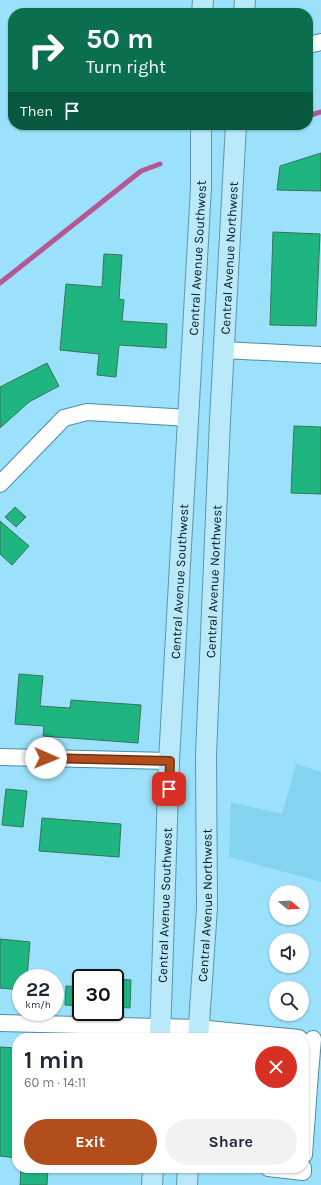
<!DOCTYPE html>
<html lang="en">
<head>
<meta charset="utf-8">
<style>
	body { margin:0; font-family:Karla,sans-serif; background:#f2f2f3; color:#1f2937; height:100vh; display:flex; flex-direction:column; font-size:15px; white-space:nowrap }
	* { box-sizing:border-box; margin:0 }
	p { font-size:13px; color:#747a83 }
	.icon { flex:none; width:22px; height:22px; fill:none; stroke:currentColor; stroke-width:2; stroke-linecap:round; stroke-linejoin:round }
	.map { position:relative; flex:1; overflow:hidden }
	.side { position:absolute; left:12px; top:1033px; width:297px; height:140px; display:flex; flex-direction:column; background:#fff; border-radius:16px; box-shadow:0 1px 3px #0004 }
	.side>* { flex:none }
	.banner { position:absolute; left:8px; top:8px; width:305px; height:122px; border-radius:16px; box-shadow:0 1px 3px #0004; background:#0b6e4f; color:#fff; overflow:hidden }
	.needle { width:26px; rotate:108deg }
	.controls { position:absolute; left:269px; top:885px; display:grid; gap:8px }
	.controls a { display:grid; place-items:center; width:40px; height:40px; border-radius:50%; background:#fff; box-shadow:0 1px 3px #0004; font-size:20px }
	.speed { position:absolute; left:12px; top:969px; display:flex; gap:8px; font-size:20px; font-weight:700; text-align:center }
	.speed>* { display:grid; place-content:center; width:52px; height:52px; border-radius:50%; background:#fff; box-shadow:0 1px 3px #0004; line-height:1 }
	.speed small { font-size:10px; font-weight:400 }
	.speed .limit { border:2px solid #111; border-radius:6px; background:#fff; color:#111 }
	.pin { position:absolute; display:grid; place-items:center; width:34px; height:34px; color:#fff; margin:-17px; border-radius:8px; box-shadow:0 2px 6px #0006 }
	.me { position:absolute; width:44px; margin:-22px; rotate:91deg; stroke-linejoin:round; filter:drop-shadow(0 0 3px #0008) }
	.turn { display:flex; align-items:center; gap:14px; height:84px; padding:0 12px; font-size:18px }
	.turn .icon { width:52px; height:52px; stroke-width:2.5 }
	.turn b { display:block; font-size:28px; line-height:34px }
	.then { display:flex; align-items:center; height:38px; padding:0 12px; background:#0003; gap:8px; font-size:15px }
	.round { display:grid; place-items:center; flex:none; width:42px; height:42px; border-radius:21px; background:#f2f2f3 }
	.overview { display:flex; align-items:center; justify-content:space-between; height:68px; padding:0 12px }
	h1 { font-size:24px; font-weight:700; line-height:30px }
	.action { display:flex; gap:8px; margin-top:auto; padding:8px 12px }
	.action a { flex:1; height:46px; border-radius:24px; background:#b24d1c; color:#fff; font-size:16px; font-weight:700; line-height:46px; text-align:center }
	.action a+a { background:#f2f2f3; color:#1f2937 }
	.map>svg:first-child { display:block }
	.built { fill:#84d3ef }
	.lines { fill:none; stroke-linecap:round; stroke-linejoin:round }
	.stream { stroke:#b55793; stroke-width:5 }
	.building { fill:#1eb581; stroke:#367459 }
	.minor-casing { stroke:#4a8ea6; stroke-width:18 }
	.major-casing { stroke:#5b96ac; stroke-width:22 }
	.minor { stroke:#fff; stroke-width:16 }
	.major { stroke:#bae9fa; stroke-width:20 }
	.route-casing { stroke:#743212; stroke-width:10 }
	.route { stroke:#b24d1c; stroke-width:7 }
	.labels { text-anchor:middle; stroke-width:3.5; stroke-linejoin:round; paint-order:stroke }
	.street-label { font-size:13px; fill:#001821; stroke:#c2eaf9 }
</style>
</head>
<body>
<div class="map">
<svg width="321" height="1185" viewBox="0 0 321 1185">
	<rect width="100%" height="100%" fill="#9ce1fb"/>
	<path class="built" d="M 296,764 L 321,772 L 321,882 L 229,857 L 231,802 L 282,814 Z"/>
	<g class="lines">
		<g class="stream">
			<path d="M 308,116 L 321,112"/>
			<path d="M 277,125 L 279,125"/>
			<path d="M 0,283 L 141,171 L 160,164"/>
		</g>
	</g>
	<g class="building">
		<path d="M 321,153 L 321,191 L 277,190 L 280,166 Z"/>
		<path d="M 273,232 L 320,234 L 316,326 L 270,325 Z"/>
		<path d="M 104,254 L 122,255 L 119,299 L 124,300 L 122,321 L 167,324 L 166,348 L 119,345 L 116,377 L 97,375 L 99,354 L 60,350 L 66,284 L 102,287 Z"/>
		<path d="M 47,363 L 59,386 L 29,402 L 0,428 L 0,387 Z"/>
		<path d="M 294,426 L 321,427 L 321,494 L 291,493 Z"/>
		<path d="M 15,507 L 26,517 L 16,527 L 5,517 Z"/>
		<path d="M 0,521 L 29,546 L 12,565 L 0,554 Z"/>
		<path d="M 19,674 L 43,676 L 40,706 L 70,708 L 71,700 L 141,705 L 138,743 L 43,736 L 44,726 L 15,724 Z"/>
		<path d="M 6,789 L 27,791 L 23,827 L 2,825 Z"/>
		<path d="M 42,818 L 121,824 L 119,857 L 39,851 Z"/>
		<path d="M 0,939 L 30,942 L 27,978 L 21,978 L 21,990 L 0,988 Z"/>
		<path d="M 115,979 L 131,980 L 130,1008 L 115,1007 Z"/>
		<path d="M 66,986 L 81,987 L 81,1006 L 65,1005 Z"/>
		<path d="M 0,1047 L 17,1048 L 15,1123 L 17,1123 L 17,1158 L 0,1156 Z"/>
		<path d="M 21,1168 L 48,1168 L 47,1185 L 20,1185 Z"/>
	</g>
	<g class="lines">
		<g class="minor-casing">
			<g id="minor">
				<path d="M 308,45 L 321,42"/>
				<path d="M 224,350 L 321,355"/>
				<path d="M 0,484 L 64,418 L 87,412 L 189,418"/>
				<path d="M 0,757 L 169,761"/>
				<path d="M 0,1023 L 198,1028 L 299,1038"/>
				<path d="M 304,1072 L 310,1073 L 313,1039"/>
				<path d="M 304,1155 L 310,1073"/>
				<path d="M 268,1168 L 303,1172 L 303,1168"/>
			</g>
		</g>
		<g class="major-casing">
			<g id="major">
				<path d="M 202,13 L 203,0"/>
				<path d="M 244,13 L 245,0"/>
				<path id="s1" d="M 160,1038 L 169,761 L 201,187 L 201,125"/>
				<path id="s2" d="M 198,1038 L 207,908 L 206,755 L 220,420 L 236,125"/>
				<path d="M 152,1185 L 153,1168"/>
				<path d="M 187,1185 L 188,1168"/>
			</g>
		</g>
		<use href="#minor" class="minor"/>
		<use href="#major" class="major"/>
	</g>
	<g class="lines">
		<g class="route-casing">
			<path id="route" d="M 46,758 L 170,761 L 169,789"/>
		</g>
		<use href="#route" class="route"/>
	</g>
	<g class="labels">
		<g class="street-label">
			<text dy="5" stroke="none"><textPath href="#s1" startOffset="781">Central Avenue Southwest</textPath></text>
			<text dy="5" stroke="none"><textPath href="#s2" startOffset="781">Central Avenue Northwest</textPath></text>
			<text dy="5" stroke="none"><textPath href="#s1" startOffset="457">Central Avenue Southwest</textPath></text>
			<text dy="5" stroke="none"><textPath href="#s2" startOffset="457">Central Avenue Northwest</textPath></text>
			<text dy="5" stroke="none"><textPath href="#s1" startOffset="133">Central Avenue Southwest</textPath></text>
			<text dy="5" stroke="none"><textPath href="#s2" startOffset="133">Central Avenue Northwest</textPath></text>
		</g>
	</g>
</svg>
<div class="controls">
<a><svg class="needle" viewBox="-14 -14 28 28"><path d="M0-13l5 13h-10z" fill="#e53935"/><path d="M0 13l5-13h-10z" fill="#747a83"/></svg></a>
<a><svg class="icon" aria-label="sound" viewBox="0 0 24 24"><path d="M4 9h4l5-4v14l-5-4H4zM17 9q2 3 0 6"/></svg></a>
<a><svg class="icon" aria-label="search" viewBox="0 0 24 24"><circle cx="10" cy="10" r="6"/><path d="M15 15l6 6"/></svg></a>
</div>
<div class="speed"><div>22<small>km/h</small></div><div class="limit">30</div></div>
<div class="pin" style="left:169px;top:789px;background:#d93025"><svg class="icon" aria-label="arrive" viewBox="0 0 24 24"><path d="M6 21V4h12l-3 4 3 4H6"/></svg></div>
<svg class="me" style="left:46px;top:758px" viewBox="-20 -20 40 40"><circle r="19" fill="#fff"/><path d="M0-13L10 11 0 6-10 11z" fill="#b24d1c"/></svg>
<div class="banner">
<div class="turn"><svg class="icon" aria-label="right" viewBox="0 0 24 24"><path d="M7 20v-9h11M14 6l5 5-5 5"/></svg><div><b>50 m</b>Turn right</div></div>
<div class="then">Then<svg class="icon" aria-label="arrive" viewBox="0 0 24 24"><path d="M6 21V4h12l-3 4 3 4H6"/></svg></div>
</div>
<section class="side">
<div class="overview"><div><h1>1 min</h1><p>60 m · 14:11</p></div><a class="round" style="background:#d93025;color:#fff"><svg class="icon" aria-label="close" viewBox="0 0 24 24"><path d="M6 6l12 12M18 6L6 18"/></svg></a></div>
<div class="action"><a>Exit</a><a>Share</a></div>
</section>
</div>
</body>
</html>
